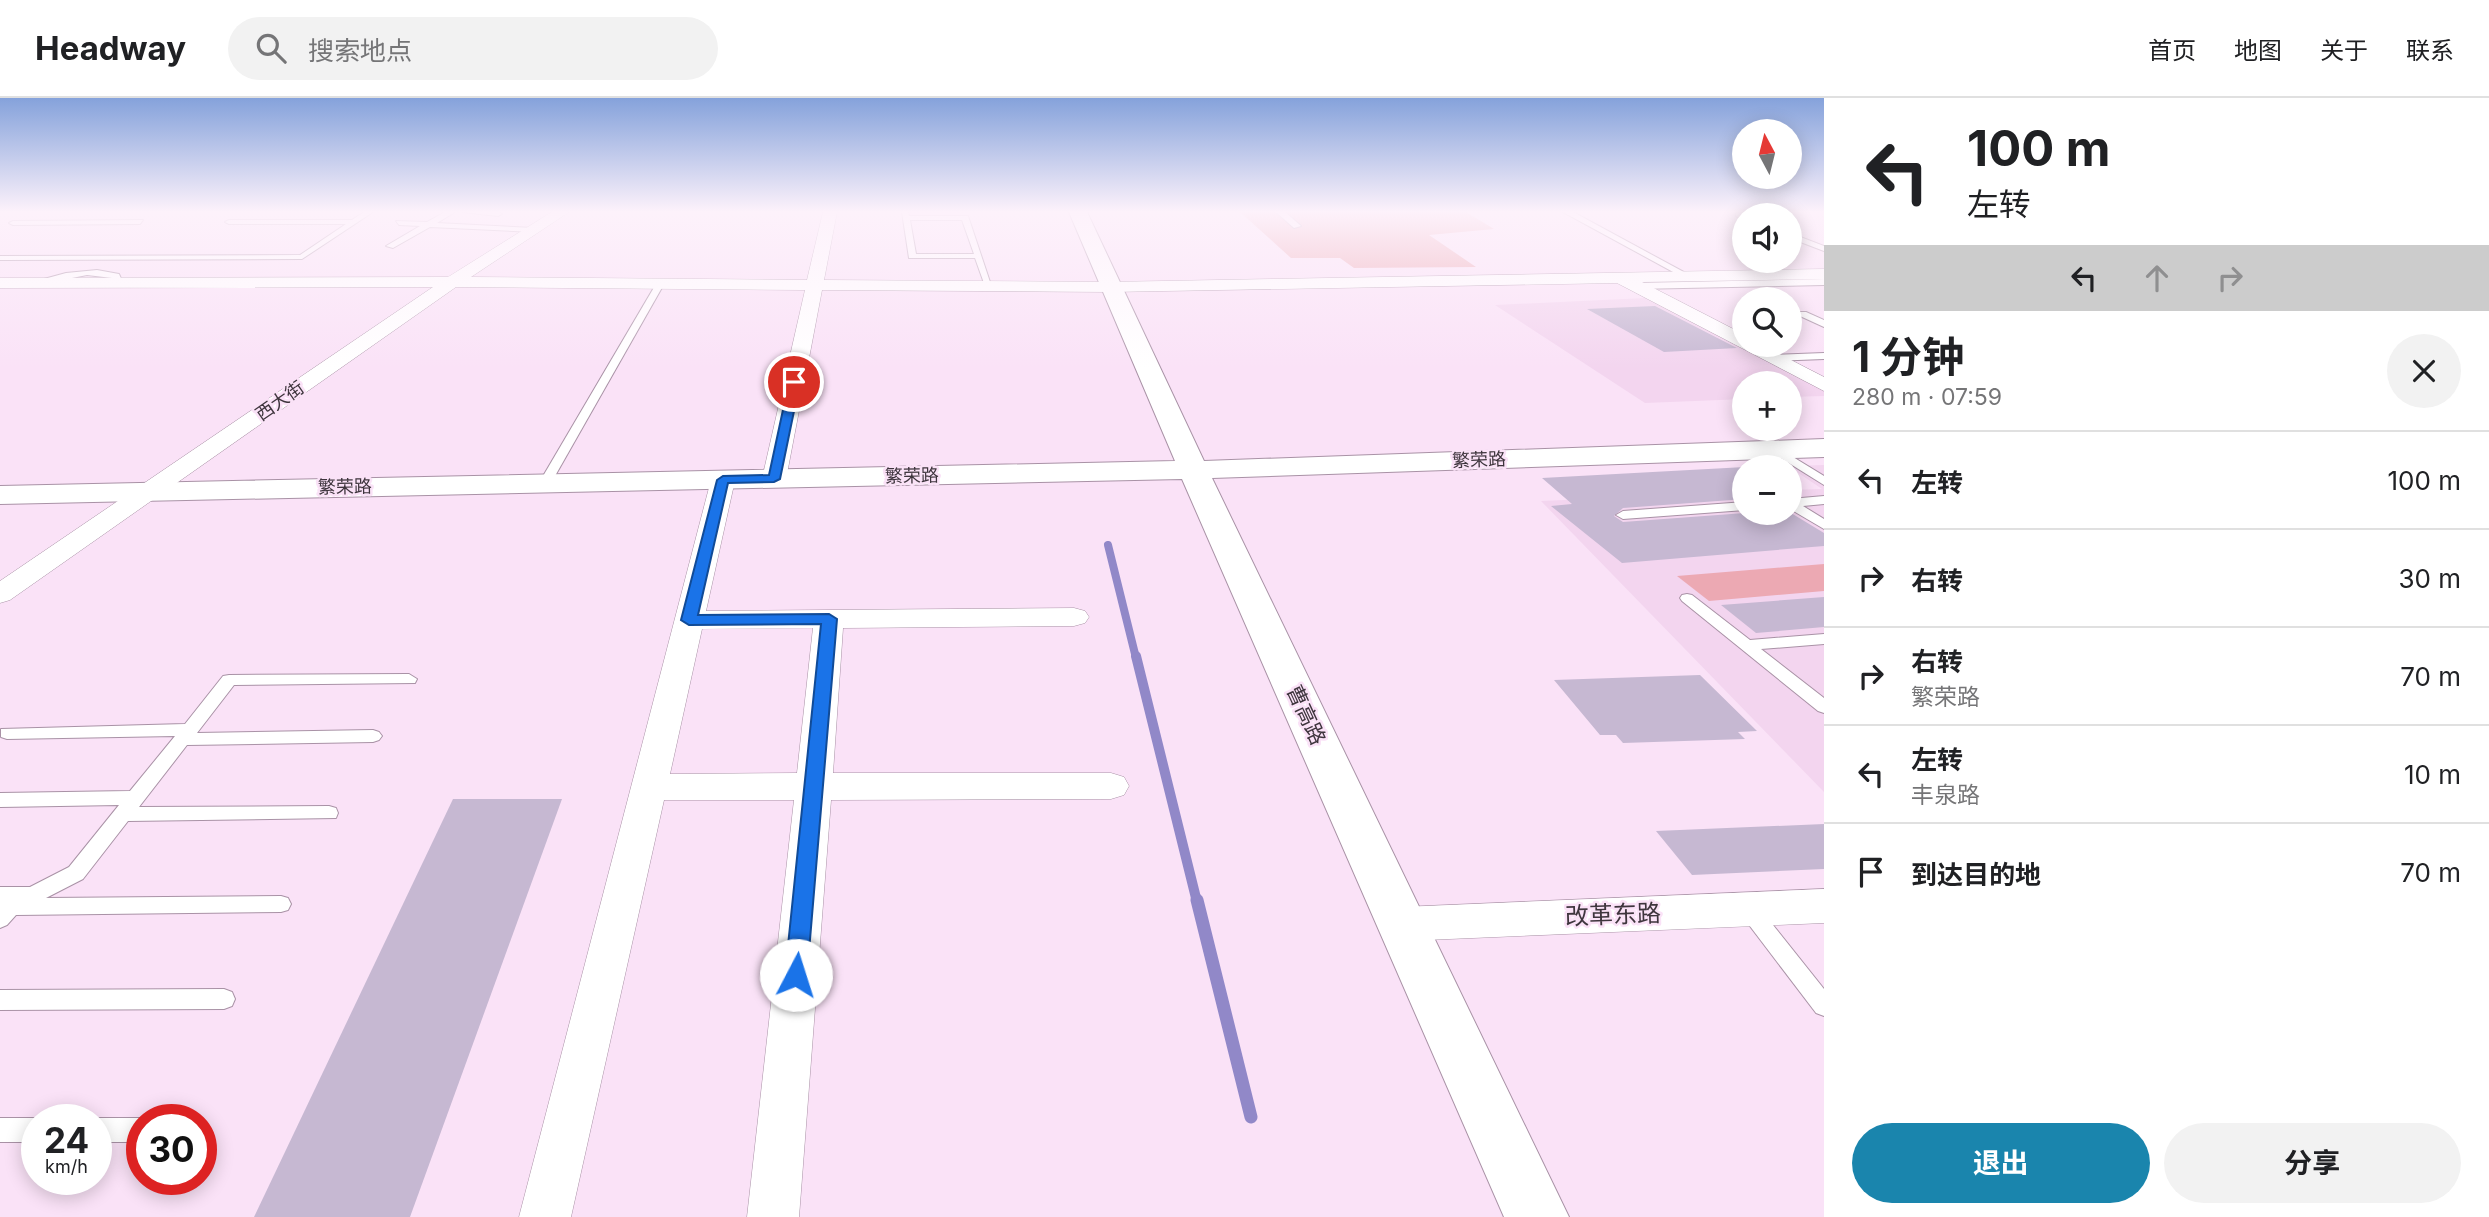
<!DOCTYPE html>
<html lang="zh">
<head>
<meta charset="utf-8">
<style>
	body { margin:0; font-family:Inter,"Noto Sans SC",sans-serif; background:#f2f2f2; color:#202124; height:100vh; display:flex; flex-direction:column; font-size:26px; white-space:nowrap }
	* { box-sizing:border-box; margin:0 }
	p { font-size:23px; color:#757577 }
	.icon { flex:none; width:38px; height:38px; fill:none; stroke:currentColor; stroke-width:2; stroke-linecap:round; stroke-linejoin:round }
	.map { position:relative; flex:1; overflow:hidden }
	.sheet { display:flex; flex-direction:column; background:#fff; width:665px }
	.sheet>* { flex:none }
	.top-card { background:#fff; color:#202124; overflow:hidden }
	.needle { width:46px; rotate:353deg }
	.fabs { position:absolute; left:1732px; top:21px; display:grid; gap:14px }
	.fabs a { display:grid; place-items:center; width:70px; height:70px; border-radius:50%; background:#fff; box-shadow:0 4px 18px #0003; font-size:35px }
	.speed { position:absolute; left:21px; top:1006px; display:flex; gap:14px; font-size:35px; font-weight:700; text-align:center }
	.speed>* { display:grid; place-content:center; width:91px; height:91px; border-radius:50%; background:#fff; box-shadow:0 4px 18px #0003; line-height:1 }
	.speed small { font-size:18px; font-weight:400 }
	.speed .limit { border:10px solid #d22; background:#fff; color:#111 }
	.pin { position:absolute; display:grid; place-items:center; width:60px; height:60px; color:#fff; margin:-30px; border:4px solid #fff; border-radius:50%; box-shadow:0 2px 7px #0007 }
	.me { position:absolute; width:77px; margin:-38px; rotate:5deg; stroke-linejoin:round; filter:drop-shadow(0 0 5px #0008) }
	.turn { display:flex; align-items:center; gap:24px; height:147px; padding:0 28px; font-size:32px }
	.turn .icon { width:91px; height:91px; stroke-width:2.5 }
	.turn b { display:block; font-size:49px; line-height:60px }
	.lanes { display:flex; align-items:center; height:66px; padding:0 28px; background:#0003; justify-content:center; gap:35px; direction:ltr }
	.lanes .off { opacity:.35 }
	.round { display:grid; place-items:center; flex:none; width:74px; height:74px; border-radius:37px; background:#f2f2f2 }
	.headline { display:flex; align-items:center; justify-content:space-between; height:119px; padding:0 28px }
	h1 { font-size:42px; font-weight:700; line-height:52px }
	.action { display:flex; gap:14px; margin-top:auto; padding:14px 28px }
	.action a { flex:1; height:80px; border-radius:42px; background:#1a85ad; color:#fff; font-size:28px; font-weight:700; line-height:80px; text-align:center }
	.action a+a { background:#f2f2f2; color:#202124 }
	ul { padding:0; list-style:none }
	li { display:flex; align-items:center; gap:21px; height:98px; padding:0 28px; border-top:2px solid #e0e0e0 }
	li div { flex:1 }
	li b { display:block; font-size:26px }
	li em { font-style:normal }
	header { display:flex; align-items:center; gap:42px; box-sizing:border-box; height:98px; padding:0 35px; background:#fff; border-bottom:2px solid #e0e0e0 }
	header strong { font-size:33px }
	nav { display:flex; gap:38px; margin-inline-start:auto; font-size:24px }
	.search { width:490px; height:63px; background:#f2f2f2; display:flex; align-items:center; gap:18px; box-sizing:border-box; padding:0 24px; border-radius:38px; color:#757577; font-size:26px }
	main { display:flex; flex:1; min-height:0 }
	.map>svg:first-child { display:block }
	.built { fill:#f3d5ef }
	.green { fill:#eca9b3 }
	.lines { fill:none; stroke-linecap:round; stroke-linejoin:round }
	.stream-far2 { stroke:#9188c8; stroke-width:8 }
	.stream-far1 { stroke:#9188c8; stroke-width:10 }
	.stream { stroke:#9188c8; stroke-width:13 }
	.building { fill:#c6b8d2 }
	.service-casing { stroke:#a992a6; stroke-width:2 }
	.minor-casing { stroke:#a992a6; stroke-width:1 }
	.tertiary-casing { stroke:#a992a6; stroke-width:2 }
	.service { fill:#fff; fill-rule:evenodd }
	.minor { fill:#fff; fill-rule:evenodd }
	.tertiary { fill:#fff; fill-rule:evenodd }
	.route { fill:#1a73e8; stroke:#114b97; stroke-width:2 }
	.labels { text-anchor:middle; stroke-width:5; stroke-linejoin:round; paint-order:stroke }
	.far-street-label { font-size:18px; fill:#3e353d; stroke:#fae2f7 }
	.street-label { font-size:21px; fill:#3e353d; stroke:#fae2f7 }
	.near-street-label { font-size:24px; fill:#3e353d; stroke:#fae2f7 }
</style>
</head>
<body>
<header>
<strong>Headway</strong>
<div class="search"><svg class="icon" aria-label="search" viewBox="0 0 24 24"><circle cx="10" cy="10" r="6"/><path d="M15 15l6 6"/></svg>搜索地点</div>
<nav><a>首页</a><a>地图</a><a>关于</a><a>联系</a></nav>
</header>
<main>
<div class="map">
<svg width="1824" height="1119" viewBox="0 0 1824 1119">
	<rect width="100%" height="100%" fill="#fae2f7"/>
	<g class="built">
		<path d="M 1645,200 L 1824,293 L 1824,298 L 1790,299 L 1790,285 L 1745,285 L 1745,301 L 1645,305 L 1495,207 Z"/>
		<path d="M 1824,367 L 1824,694 L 1541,403 L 1745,394 L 1745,415 L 1790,415 L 1790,392 L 1822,391 L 1788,368 Z"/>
	</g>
	<g class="green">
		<path d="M 1240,114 L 1466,114 L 1494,131 L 1429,137 L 1476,169 L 1354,170 L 1340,160 L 1291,160 Z"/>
		<path d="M 1824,466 L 1824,493 L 1709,503 L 1677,478 Z"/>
	</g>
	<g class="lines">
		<path class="stream-far2" d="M 1108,447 L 1136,560"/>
		<path class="stream-far1" d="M 1136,558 L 1197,804"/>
		<path class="stream" d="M 1197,802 L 1251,1019"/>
	</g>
	<g class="building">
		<path d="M 1655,208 L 1737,250 L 1664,254 L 1587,211 Z"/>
		<path d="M 1745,369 L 1745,401 L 1623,410 L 1614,418 L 1623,424 L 1745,415 L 1791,415 L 1824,435 L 1824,448 L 1622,465 L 1551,408 L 1572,406 L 1542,380 Z"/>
		<path d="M 1824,499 L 1824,529 L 1756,535 L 1721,507 Z"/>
		<path d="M 1700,577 L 1757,633 L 1738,634 L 1745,641 L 1623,645 L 1616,637 L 1600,637 L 1554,582 Z"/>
		<path d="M 453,701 L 562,701 L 410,1119 L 254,1119 Z"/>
		<path d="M 1824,726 L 1824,771 L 1692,777 L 1656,733 Z"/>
	</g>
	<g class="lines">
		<g class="service-casing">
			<g id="service">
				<path d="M 364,114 L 373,114 L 302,161 L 0,162 L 0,158 L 300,157 L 346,126 L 229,126 L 225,124 L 229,122 L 352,122 Z"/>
				<path d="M 445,114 L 455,114 L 437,125 L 534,130 L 538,132 L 534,134 L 430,129 L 393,150 L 386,148 L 420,128 L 399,127 L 396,123 L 427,124 Z"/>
				<path d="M 462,114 L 499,114 L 502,116 L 498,118 Z"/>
				<path d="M 902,114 L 908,114 L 909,118 L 968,118 L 992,190 L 985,188 L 975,160 L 909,160 ZM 910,122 L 962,122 L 974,156 L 916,156 Z"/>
				<path d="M 1276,114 L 1285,114 L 1301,128 L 1294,130 Z"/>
				<path d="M 1563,114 L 1573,114 L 1693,179 L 1686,181 Z"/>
				<path d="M 1736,114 L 1747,117 L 1742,121 L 1736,118 Z"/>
				<path d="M 143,122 L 140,126 L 13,127 L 9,125 L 13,123 Z"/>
				<path d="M 1790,135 L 1824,148 L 1824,153 L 1790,140 Z"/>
				<path d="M 97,172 L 119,176 L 123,185 L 116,187 L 112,180 L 87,177 L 37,187 L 33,184 L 66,175 Z"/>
				<path d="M 1824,181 L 1824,187 L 1635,191 L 1631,188 L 1635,185 Z"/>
				<path d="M 660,183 L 664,186 L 551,385 L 545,389 L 541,388 L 539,385 L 656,186 Z"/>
				<path d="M 1800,214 L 1806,214 L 1824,222 L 1824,229 L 1800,218 Z"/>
				<path d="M 1824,255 L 1824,261 L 1773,263 L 1768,260 L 1773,257 Z"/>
				<path d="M 1775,348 L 1824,378 L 1824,387 L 1771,354 L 1769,352 Z"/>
				<path d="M 1824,398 L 1824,406 L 1803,408 L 1824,421 L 1824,431 L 1790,411 L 1790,401 Z"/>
				<path d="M 1745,404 L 1745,412 L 1623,421 L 1616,417 L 1623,413 Z"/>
				<path d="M 1687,496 L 1692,497 L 1750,542 L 1824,536 L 1824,546 L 1761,551 L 1824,600 L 1824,615 L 1818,613 L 1682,503 L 1680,500 L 1682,497 Z"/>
				<path d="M 409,576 L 417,581 L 415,585 L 234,587 L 197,635 L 373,632 L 379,634 L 382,638 L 379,642 L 373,644 L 187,647 L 139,709 L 329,708 L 336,710 L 338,715 L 336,720 L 128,723 L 83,781 L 46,800 L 281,798 L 288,800 L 291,806 L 288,812 L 281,814 L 16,817 L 7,827 L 0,830 L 0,789 L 30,789 L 69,769 L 119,707 L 0,709 L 0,695 L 130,693 L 175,638 L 7,641 L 1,639 L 1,631 L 185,626 L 223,578 L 229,577 Z"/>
				<path d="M 1750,805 L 1757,807 L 1824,891 L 1824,918 L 1816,915 L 1743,819 L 1740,813 L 1743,807 Z"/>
				<path d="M 224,891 L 232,894 L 235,901 L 232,908 L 224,911 L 0,912 L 0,892 Z"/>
				<path d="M 0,1020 L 37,1020 L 43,1022 L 37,1022 L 37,1044 L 0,1044 Z"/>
				<path d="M 96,1020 L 142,1020 L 148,1022 L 142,1022 L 142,1044 L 96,1044 L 96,1022 L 90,1022 Z"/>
			</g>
		</g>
		<g class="minor-casing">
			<g id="minor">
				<path d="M 552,114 L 569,114 L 471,179 L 807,182 L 823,114 L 837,114 L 824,182 L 1109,184 L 1824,171 L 1824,181 L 1642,184 L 1745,237 L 1745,247 L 1762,247 L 1824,279 L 1824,293 L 1617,185 L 1109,194 L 822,192 L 786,381 L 783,386 L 774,388 L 765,386 L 762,381 L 805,192 L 456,189 L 10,502 L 0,505 L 0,483 L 433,189 L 0,190 L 0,180 L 448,179 Z"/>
				<path d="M 723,375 L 732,377 L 735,382 L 706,513 L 1074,510 L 1085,513 L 1089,519 L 1085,525 L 1074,528 L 843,530 L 833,675 L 1111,675 L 1124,679 L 1129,688 L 1124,697 L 1111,701 L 831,702 L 799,1119 L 747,1119 L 794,702 L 664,702 L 571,1119 L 519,1119 L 711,382 L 714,377 ZM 813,530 L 797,675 L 670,676 L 702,531 Z"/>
				<path d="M 1824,791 L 1824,825 L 1402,843 L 1387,838 L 1381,826 L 1387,814 L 1402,809 Z"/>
			</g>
		</g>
		<g class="tertiary-casing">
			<path id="tertiary" d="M 1069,114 L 1087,114 L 1204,363 L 1824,341 L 1824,359 L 1212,380 L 1569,1119 L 1504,1119 L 1182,381 L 0,406 L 0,388 L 1175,363 Z"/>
		</g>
		<use href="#service" class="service"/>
		<use href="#minor" class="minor"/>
		<use href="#tertiary" class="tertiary"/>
	</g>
	<linearGradient id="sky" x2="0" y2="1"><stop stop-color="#85a2db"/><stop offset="0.42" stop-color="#fdf2fb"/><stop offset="1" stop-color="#fdf2fb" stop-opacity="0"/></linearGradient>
	<rect width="1824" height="271" fill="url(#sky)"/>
	<path class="route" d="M 794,281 L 800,284 L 780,381 L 774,384 L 728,385 L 698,517 L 829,516 L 837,521 L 807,877 L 804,884 L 796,886 L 788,884 L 785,877 L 821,526 L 689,527 L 681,522 L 717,382 L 723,378 L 769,377 L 789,284 Z"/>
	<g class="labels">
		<g class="far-street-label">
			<text transform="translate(280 303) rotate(-35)" y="6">西大街</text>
			<text transform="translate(1479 362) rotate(-2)" y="6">繁荣路</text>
			<text transform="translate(912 378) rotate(-1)" y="6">繁荣路</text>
			<text transform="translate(345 389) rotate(-1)" y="6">繁荣路</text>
		</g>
		<g class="street-label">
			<text transform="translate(1306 617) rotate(65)" y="7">曹高路</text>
		</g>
		<g class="near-street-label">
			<text transform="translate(1613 817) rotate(-2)" y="8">改革东路</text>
		</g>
	</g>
</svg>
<div class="fabs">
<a><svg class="needle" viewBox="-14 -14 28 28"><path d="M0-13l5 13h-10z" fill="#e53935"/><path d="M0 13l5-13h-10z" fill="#757577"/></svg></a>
<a><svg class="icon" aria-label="sound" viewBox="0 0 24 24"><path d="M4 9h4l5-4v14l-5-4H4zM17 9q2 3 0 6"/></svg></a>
<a><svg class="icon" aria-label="search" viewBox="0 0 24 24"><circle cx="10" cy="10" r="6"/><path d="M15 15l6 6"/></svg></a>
<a>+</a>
<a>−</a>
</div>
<div class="speed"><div>24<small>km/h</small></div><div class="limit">30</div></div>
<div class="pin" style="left:794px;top:284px;background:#d93025"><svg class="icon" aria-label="arrive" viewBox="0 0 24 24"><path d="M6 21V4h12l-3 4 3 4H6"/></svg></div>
<svg class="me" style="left:796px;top:877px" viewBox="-20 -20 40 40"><circle r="19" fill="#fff"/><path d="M0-13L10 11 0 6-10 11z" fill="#1a73e8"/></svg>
</div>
<section class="sheet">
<div class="top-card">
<div class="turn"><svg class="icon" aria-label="left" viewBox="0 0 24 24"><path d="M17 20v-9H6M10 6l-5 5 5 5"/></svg><div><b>100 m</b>左转</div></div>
<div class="lanes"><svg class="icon" aria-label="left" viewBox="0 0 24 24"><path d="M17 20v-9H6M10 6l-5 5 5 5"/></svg><svg class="icon off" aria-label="ahead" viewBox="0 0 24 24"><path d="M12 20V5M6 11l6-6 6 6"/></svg><svg class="icon off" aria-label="right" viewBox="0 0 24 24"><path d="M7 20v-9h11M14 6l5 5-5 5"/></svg></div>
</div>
<div class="headline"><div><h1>1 分钟</h1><p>280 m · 07:59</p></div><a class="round"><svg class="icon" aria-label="close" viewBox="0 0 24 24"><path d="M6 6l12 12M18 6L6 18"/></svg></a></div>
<ul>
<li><svg class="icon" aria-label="left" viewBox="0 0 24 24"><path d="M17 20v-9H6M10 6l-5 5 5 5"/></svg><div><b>左转</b></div><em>100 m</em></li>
<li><svg class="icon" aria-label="right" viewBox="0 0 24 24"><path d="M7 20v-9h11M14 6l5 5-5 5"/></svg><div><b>右转</b></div><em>30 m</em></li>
<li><svg class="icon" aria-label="right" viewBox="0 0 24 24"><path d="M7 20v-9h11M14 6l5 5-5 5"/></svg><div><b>右转</b><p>繁荣路</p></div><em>70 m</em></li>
<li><svg class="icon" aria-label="left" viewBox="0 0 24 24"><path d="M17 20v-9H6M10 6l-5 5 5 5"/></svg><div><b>左转</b><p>丰泉路</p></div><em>10 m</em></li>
<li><svg class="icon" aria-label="arrive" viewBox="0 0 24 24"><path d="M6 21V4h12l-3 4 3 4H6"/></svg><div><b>到达目的地</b></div><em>70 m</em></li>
</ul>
<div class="action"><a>退出</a><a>分享</a></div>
</section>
</main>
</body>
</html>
